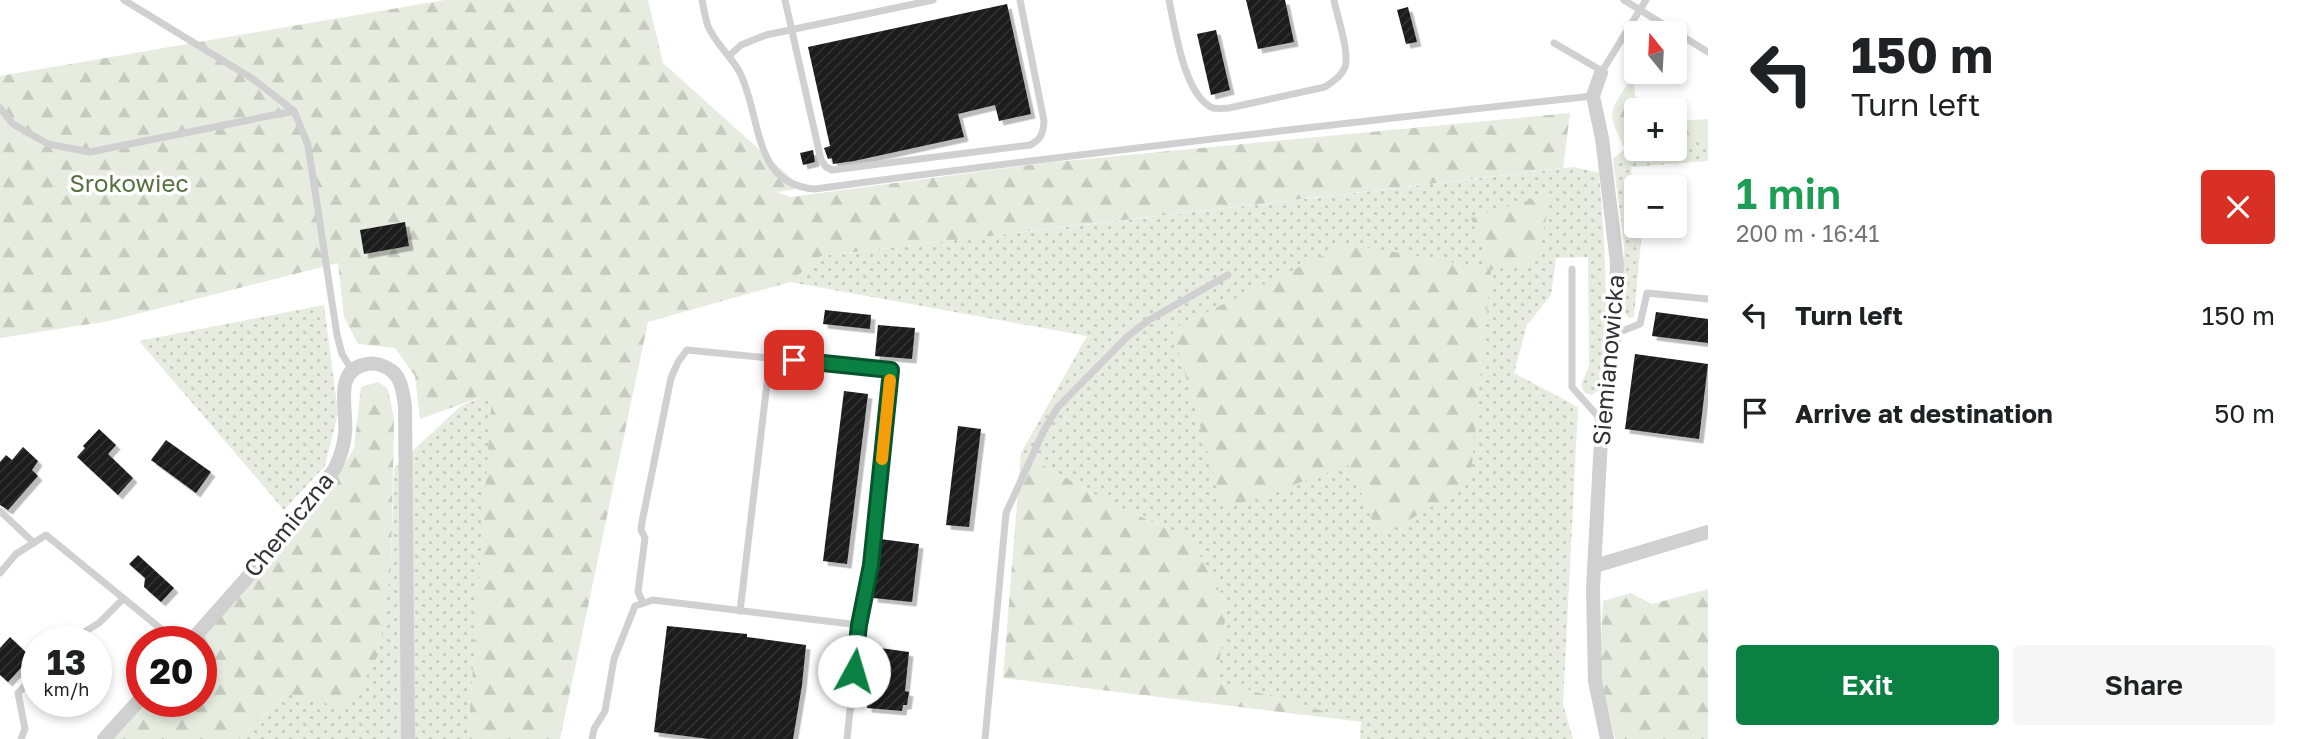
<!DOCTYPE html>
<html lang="en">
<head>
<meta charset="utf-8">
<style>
	body { margin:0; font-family:"Golos Text",sans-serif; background:#f6f6f6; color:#202124; height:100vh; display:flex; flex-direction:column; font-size:26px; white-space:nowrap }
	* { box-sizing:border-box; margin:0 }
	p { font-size:23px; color:#757577 }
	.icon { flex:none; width:38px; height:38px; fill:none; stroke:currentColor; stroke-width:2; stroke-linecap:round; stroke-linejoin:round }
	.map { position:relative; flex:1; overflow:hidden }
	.details { display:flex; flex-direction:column; background:#fff; width:595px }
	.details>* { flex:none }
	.banner { background:#fff; color:#202124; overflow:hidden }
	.needle { width:46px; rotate:342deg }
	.tools { position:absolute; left:1624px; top:21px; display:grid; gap:14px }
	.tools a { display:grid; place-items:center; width:63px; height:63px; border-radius:7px; background:#fff; box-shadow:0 4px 10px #0003; font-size:35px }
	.speed { position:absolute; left:21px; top:626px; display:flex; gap:14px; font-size:35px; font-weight:700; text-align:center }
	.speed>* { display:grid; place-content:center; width:91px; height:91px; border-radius:50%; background:#fff; box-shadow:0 4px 10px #0003; line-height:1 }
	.speed small { font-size:18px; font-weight:400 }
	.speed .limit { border:10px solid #d22; background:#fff; color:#111 }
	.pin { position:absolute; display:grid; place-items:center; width:60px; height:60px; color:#fff; margin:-30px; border-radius:14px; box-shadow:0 4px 10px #0006 }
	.me { position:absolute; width:77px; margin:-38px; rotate:6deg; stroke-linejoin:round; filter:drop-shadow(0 0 5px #0008) }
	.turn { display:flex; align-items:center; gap:24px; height:147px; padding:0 28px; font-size:32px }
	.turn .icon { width:91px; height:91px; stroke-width:2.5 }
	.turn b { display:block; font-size:49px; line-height:60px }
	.round { display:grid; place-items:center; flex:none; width:74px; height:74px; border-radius:7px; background:#f6f6f6 }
	.overview { display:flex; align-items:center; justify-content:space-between; height:119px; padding:0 28px }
	h1 { font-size:42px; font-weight:600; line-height:52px; color:#1e9e55 }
	.button { display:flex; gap:14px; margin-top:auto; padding:14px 28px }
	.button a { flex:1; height:80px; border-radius:7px; background:#0b8043; color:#fff; font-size:28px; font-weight:600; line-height:80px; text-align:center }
	.button a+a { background:#f6f6f6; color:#202124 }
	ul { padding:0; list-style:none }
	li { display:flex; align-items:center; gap:21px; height:98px; padding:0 28px }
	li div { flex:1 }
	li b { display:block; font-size:26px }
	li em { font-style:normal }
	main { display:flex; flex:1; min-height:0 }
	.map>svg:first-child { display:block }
	.grass { fill:url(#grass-dots) }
	.forest { fill:url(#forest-firs) }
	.building { fill:url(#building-hatch); filter:url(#shadow) }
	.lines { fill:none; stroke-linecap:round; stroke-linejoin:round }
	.service { stroke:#d0d0d0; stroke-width:7 }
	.minor { stroke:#d0d0d0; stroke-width:14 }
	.route-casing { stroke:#07532c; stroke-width:18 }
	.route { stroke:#0b8043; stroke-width:12 }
	.slow { stroke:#f59e0b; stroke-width:12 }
	.labels { text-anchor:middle; stroke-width:7; stroke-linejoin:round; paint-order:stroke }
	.park-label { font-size:24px; fill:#56703f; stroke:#fff }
	.street-label { font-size:24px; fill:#333; stroke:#fff }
</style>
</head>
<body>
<main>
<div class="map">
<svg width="1708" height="739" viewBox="0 0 1708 739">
	<defs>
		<pattern id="grass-dots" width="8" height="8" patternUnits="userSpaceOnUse" patternTransform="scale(1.75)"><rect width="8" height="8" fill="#e6ecdf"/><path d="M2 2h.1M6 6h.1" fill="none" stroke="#c6cbc0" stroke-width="1.8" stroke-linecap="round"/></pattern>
		<pattern id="forest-firs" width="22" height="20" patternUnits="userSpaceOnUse" patternTransform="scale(1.75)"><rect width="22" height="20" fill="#e6ecdf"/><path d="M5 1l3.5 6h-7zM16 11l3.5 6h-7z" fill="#c6cbc0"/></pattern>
		<pattern id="building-hatch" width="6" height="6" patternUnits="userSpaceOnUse" patternTransform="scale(1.75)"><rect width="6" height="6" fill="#1a1a1a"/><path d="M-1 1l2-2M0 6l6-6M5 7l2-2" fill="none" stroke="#333"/></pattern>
		<filter id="shadow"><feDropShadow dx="4.5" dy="4.5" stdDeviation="0" flood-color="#0004"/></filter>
	</defs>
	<rect width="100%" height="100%" fill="#fff"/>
	<g class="grass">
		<path d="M 1708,141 L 1708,161 L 1631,167 L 1636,226 L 1638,230 L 1642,230 L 1634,317 L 1629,318 L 1624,312 L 1624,244 L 1613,159 L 1625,149 L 1675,149 L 1675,144 Z"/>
		<path d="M 1574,167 L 1599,173 C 1605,246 1610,318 1600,390 L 1591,395 L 1584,392 L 1581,384 L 1589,366 L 1588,257 L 1556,258 L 1551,295 L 1527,325 L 1514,373 L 1578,407 L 1563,704 L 1573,739 L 1360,739 L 1361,722 L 1217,681 L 1227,604 L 1190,538 L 1112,504 L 1021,453 L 1087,336 L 790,282 L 821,256 Z"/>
		<path d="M 324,305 L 338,413 L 325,466 L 284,510 L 139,341 Z"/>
		<path d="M 493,392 L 468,739 L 239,739 L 287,694 L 391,566 L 394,468 L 461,406 Z"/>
	</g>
	<g class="forest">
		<path d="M 445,0 L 648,0 L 663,63 L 802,188 L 777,192 L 791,197 L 1044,163 L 1570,113 L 1563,168 L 821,256 L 790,282 L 648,322 L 560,739 L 468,739 L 492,393 L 420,419 L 415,376 L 395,348 L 358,344 L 344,317 L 338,263 L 109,321 L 0,338 L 0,76 Z"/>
		<path d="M 1633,76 L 1637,110 L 1636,148 L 1625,149 C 1605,109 1609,113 1633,76 Z"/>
		<path d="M 1708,119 L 1708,141 L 1675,144 L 1675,121 Z"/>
		<path d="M 1552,193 L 1536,262 L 1491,270 L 1470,483 L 1379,538 L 1350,465 L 1224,509 L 1172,329 L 1347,244 L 1490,269 L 1471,218 Z"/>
		<path d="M 378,382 L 388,389 L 394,419 L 391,566 L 379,653 L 349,709 L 287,694 L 239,739 L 112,739 L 145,702 L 201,702 L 201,642 L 197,642 L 324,498 L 354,448 L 361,387 Z"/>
		<path d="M 1021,453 L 1112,504 L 1190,538 L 1227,604 L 1217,681 L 1362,722 L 1003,678 Z"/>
		<path d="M 1708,589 L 1708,739 L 1615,739 L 1599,676 L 1603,601 L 1631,593 L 1652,604 Z"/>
	</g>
	<g class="building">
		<path d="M 1246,0 L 1285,0 L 1294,42 L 1258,49 Z"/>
		<path d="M 1007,4 L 1031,114 L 999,121 L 995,105 L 958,114 L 964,137 L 854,161 L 833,164 L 832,158 L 828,159 L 824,148 L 830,146 L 808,47 Z"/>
		<path d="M 1408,7 L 1417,42 L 1406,44 L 1397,10 Z"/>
		<path d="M 1216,30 L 1230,90 L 1211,95 L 1197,34 Z"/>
		<path d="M 813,150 L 815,162 L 803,165 L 800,153 Z"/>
		<path d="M 405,222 L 409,246 L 364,254 L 360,230 Z"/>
		<path d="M 825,310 L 871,315 L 870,329 L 823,324 Z"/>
		<path d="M 1656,312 L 1708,319 L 1708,343 L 1652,336 Z"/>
		<path d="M 878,325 L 915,328 L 912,359 L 875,356 Z"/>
		<path d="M 1635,354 L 1708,364 L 1699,439 L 1625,429 Z"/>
		<path d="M 844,391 L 868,394 L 847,564 L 823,561 Z"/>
		<path d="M 958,426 L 981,429 L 969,527 L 946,525 Z"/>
		<path d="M 99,429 L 116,445 L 108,454 L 133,478 L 118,495 L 77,457 L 85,448 L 83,446 Z"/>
		<path d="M 166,440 L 211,472 L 196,493 L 151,460 Z"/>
		<path d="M 23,447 L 38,461 L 32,470 L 38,476 L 8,510 L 0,505 L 0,462 L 6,455 L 12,460 Z"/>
		<path d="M 880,539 L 919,544 L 912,602 L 873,598 Z"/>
		<path d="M 138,555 L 174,588 L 161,602 L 144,587 L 145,578 L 129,564 Z"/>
		<path d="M 667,626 L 747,634 L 747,637 L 806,645 L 802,685 L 793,739 L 709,739 L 654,732 Z"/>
		<path d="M 10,637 L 31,657 L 8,682 L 0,675 L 0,648 Z"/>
		<path d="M 873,647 L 909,652 L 905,691 L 909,692 L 907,705 L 903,705 L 902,711 L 867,708 Z"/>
	</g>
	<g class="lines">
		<g class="service">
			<path d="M 124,0 L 253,79 L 294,111 L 308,145 L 337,335 L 342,354 L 352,370"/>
			<path d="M 702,0 C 704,9 705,18 708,26 C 715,43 730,55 739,71 C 762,114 751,185 815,189 C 1074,154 1333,124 1593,96"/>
			<path d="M 785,0 L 821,160 L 826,167 L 832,170 L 1030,145 C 1042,139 1043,133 1044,121 L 1020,0"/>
			<path d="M 1169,0 C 1175,28 1184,96 1213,108 C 1218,109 1224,108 1229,108 L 1325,87 C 1333,81 1341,77 1345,67 C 1350,53 1337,16 1334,0"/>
			<path d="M 1624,0 L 1708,52"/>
			<path d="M 1554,43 L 1602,71"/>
			<path d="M 729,56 L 741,45 L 766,35 L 933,0"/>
			<path d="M 1601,73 L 1646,0"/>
			<path d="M 0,108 L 13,124 L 48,144 L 90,152 L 294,111"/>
			<path d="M 1572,269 L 1572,387 L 1602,421"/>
			<path d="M 1615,334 L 1640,324 L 1647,293 L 1708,299"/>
			<path d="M 0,511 L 34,543"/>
			<path d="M 0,573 L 16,554 L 46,535 L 177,642"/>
			<path d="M 643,603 L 638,592 L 645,538 L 641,530 L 642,522 L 671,378 L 678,362 L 687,350 L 891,370 L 871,566 L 859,625 L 847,739"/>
			<path d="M 740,611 L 770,358"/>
			<path d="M 68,642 L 99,623 L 123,599"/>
			<path d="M 21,739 L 25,729 L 18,693 L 37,674"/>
			<path d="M 592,739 L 594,729 L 605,711 L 614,659 L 635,606 L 653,600 L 859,625"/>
			<path d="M 985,739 L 1006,513 L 1044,430 L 1058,407 L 1128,336 L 1149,320 L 1228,275"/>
		</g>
		<g class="minor">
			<path d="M 1601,73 L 1593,96 L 1602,138 L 1617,263 L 1615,334 L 1602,421 L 1593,589 L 1595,681 L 1607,739"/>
			<path d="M 1595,566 L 1708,532"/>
			<path d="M 190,642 L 245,580 L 334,470 C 340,458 344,447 345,434 C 348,410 332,370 367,364 C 375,362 386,366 392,371 C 402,379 403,394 405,406 L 408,739"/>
			<path d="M 104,739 L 142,697"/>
		</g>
	</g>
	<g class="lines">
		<g class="route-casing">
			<path id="route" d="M 794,360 L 891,370 L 871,565 L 859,625 L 854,671"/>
		</g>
		<use href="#route" class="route"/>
		<path class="slow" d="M 882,459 L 890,380"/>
	</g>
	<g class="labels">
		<g class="park-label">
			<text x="129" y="192">Srokowiec</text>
		</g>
		<g class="street-label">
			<text transform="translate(1609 360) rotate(-85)" y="8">Siemianowicka</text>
			<text transform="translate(289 525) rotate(-51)" y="8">Chemiczna</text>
		</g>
	</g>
</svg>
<div class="tools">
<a><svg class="needle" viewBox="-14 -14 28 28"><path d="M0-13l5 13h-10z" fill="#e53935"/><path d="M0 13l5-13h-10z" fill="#757577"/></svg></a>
<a>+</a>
<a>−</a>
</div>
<div class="speed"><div>13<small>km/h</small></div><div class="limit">20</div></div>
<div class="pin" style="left:794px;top:360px;background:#d93025"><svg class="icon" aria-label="arrive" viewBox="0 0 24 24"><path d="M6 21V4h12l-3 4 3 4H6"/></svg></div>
<svg class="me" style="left:854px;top:671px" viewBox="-20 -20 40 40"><circle r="19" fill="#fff"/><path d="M0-13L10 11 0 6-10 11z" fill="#0b8043"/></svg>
</div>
<section class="details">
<div class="banner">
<div class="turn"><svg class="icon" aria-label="left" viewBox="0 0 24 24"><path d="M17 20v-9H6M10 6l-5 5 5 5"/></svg><div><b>150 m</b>Turn left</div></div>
</div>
<div class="overview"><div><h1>1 min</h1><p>200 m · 16:41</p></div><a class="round" style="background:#d93025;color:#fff"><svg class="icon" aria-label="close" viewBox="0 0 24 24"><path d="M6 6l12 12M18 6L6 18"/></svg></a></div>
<ul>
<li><svg class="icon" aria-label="left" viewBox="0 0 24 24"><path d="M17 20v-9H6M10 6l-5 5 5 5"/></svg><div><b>Turn left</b></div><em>150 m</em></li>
<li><svg class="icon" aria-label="arrive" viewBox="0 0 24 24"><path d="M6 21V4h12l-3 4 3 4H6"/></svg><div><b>Arrive at destination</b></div><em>50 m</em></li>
</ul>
<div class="button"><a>Exit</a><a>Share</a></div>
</section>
</main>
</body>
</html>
